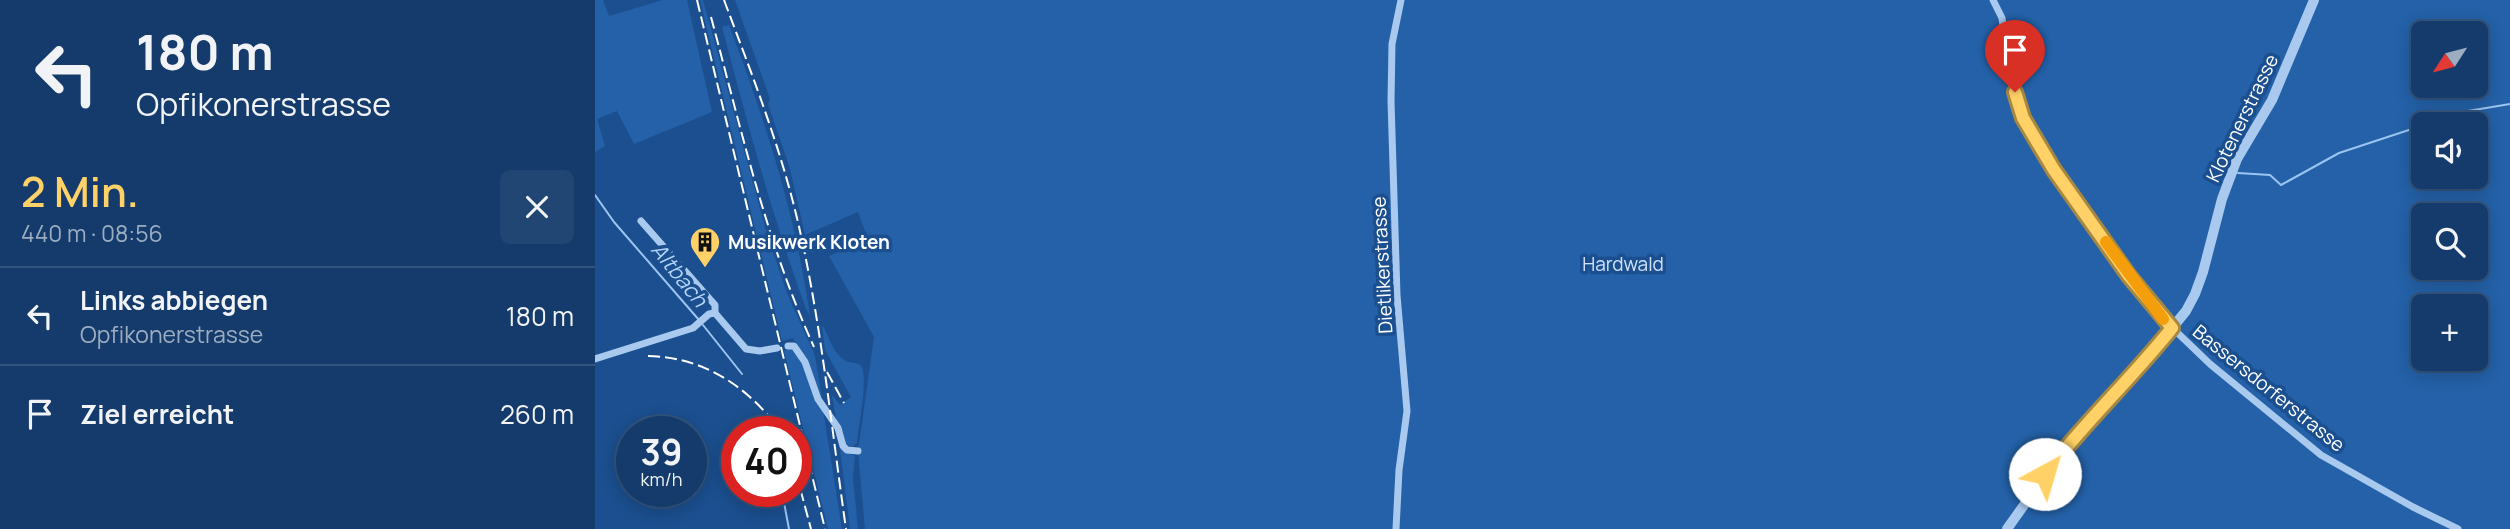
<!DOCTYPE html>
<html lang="de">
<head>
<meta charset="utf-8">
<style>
	body { margin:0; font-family:Manrope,sans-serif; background:#214673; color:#f1f3f6; height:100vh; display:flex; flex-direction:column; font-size:26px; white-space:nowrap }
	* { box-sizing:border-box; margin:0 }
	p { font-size:23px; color:#9dadc1 }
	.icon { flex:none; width:38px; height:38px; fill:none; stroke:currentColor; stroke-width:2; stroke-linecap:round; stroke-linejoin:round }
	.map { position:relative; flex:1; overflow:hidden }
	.drawer { display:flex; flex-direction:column; background:#143b6b; width:595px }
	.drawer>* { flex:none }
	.top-card { background:#143b6b; color:#f1f3f6; overflow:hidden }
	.needle { width:46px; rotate:234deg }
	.fabs { position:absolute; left:1816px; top:21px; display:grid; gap:14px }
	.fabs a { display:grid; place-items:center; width:77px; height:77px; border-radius:10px; background:#143b6b; box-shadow:0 4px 18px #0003,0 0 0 2px #33557e; font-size:35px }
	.speed { position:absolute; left:21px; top:416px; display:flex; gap:14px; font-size:35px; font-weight:700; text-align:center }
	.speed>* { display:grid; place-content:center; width:91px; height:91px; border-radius:50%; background:#143b6b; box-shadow:0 4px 18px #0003,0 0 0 2px #33557e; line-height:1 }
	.speed small { font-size:18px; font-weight:400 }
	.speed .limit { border:10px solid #d22; background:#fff; color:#111 }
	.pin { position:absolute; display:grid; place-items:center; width:60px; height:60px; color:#fff; margin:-72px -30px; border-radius:50% 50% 50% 0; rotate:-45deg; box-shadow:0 0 7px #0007 }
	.pin .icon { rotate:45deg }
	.me { position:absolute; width:77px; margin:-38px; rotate:39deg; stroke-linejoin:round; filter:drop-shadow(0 0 5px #0008) }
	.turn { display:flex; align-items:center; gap:24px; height:147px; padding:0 21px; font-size:32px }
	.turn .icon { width:91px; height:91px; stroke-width:2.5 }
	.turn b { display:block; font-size:49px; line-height:60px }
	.round { display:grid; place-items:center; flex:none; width:74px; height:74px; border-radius:10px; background:#214673 }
	.head { display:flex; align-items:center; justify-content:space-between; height:119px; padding:0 21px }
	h1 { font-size:42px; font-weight:600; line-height:52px; color:#ffd166 }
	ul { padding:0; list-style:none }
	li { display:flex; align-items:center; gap:21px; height:98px; padding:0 21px; border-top:2px solid #33557e }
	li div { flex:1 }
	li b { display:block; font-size:26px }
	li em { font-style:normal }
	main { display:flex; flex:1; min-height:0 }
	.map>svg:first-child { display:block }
	.green { fill:#2461a8; fill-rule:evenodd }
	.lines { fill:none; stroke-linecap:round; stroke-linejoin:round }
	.stream { stroke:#9cc4f0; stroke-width:2 }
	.minor { stroke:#a9c9ee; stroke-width:7 }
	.tertiary { stroke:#a9c9ee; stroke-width:10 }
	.rail { stroke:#fff; stroke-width:2; stroke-dasharray:12 5; stroke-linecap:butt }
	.route-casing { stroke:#a68842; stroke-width:18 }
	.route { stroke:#ffd166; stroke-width:12 }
	.slow { stroke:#f59e0b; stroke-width:12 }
	.labels { text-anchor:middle; stroke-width:7; stroke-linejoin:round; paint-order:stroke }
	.street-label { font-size:19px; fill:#fff; stroke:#1b4f8f }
	.poi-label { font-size:19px; font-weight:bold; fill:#fff; stroke:#1b4f8f; text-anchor:start }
	.park-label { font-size:19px; fill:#cfe3fa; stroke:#1b4f8f }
	.water-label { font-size:21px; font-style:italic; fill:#b5d3f5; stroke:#1b4f8f }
</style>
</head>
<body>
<main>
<section class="drawer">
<div class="top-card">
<div class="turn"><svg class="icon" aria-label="left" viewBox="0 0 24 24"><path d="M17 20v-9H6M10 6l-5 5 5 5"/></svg><div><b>180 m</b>Opfikonerstrasse</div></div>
</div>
<div class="head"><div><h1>2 Min.</h1><p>440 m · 08:56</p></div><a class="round"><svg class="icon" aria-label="close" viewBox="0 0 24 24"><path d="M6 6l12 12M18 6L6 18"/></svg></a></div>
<ul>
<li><svg class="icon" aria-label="left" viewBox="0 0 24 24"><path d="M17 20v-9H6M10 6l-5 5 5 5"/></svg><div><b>Links abbiegen</b><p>Opfikonerstrasse</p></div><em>180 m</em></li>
<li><svg class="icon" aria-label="arrive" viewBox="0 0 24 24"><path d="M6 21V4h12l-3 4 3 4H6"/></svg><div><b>Ziel erreicht</b></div><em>260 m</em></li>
</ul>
</section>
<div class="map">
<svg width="1915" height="529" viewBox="0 0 1915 529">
	<rect width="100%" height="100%" fill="#1b4f8f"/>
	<g class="green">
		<path d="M 0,0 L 8,0 L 14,16 L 68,0 L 92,0 L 117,112 L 39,144 L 22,111 L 2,119 L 10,146 L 0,152 Z"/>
		<path d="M 105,0 L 108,0 L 172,234 L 192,293 L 220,356 L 227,399 L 213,361 L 198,338 L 187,341 Z"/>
		<path d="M 140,0 L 1915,0 L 1915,529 L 270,529 L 263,451 L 279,337 L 234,256 L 273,239 L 263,212 L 210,235 L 195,169 L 173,104 L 175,99 ZM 1829,33 L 1881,33 L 1881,86 L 1829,86 ZM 1829,124 L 1881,124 L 1881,177 L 1829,177 ZM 1829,215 L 1881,215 L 1881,268 L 1829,268 ZM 1829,306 L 1881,306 L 1881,359 L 1829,359 Z"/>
		<path d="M 134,25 C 171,123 200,212 215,316 L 211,309 C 177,216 152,122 127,27 Z"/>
		<path d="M 227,324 C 233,335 239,355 251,361 C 256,363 262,362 266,366 C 274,376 263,429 262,443 L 257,447 L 251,444 L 248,432 L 241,419 L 237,395 L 245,405 L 256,397 L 230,350 Z"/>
		<path d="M 196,348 L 206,360 L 228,410 L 247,529 L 233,529 L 189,351 Z"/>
		<path d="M 245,449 L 260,456 L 258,478 L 263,529 L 255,529 Z"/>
	</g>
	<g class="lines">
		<g class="stream">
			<path d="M 1831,124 L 1861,113 L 1915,104"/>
			<path d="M 1643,173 L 1675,175 L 1686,185 L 1744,153 L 1829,125"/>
			<path d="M 0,195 L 19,222 L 104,320"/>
			<path d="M 108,325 L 147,374"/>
			<path d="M 187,492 L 194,529"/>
		</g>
		<g class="minor">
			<path d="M 1398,0 L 1407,18 L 1413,65 L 1428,119 L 1459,170 L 1566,317 L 1615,364 L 1726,455 L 1818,507 L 1863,529"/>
			<path d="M 46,221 L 120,305 L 120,313"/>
			<path d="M 120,313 L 151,349 L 165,351 L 182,348"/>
			<path d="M 193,346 L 199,346 L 210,362 L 223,399 L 243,428 L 248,446 L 252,450 L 263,451"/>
			<path d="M 0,359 L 98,328 L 114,314 L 120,313"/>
			<path d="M 801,529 L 804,470 L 812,411 L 802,295 L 796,101 L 797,44 L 806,0"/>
		</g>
		<path class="tertiary" d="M 1412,529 L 1461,460 L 1541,372 L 1591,311 L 1600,294 L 1608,272 L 1627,199 L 1642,159 L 1677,100 L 1719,0"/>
		<g class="rail">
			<path d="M 102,0 L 230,529"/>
			<path d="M 129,0 C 156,72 184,143 202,218 C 226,320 236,425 251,529"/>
			<path d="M 116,17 C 146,128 171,242 219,347"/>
			<path d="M 53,356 C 109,357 154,387 186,432"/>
			<path d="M 232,372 L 249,403"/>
			<path d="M 201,473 L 216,529"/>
		</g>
	</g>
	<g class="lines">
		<g class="route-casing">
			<path id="route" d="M 1420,92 L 1428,118 L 1459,170 L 1534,276 L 1577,328 C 1537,378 1489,423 1450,474"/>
		</g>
		<use href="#route" class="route"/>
		<path class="slow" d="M 1511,242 L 1568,319"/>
	</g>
	<defs>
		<g id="building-pin" transform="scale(1.575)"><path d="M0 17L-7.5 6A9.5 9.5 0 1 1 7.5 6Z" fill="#ffd166" stroke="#1b4f8f"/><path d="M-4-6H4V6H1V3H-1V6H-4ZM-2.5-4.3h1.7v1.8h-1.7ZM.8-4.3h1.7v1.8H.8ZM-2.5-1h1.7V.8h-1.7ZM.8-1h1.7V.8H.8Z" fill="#111"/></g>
	</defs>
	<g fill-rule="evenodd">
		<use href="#building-pin" x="110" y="242"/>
	</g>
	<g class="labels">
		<g class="street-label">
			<text transform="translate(1647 118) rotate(-64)" y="7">Klotenerstrasse</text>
			<text transform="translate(787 265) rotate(-93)" y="7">Dietlikerstrasse</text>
			<text transform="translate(1674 388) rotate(39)" y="7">Bassersdorferstrasse</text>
		</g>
		<g class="poi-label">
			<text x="133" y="249">Musikwerk Kloten</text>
		</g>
		<g class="park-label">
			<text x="1028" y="271">Hardwald</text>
		</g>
		<g class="water-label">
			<text transform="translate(84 275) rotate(51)" y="7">Altbach</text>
		</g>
	</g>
</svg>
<div class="fabs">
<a><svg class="needle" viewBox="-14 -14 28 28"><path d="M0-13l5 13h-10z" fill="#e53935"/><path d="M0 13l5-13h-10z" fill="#9dadc1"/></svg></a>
<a><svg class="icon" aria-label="sound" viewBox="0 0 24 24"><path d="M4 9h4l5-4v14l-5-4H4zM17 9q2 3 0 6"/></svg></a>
<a><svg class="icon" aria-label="search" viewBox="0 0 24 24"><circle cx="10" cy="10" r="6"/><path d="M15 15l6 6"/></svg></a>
<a>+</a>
</div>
<div class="speed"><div>39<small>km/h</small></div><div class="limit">40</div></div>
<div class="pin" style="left:1420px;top:92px;background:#d93025"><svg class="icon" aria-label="arrive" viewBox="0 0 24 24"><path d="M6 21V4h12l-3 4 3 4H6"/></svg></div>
<svg class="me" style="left:1450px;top:474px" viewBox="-20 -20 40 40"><circle r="19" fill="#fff"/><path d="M0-13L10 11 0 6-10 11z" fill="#ffd166"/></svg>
</div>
</main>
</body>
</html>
